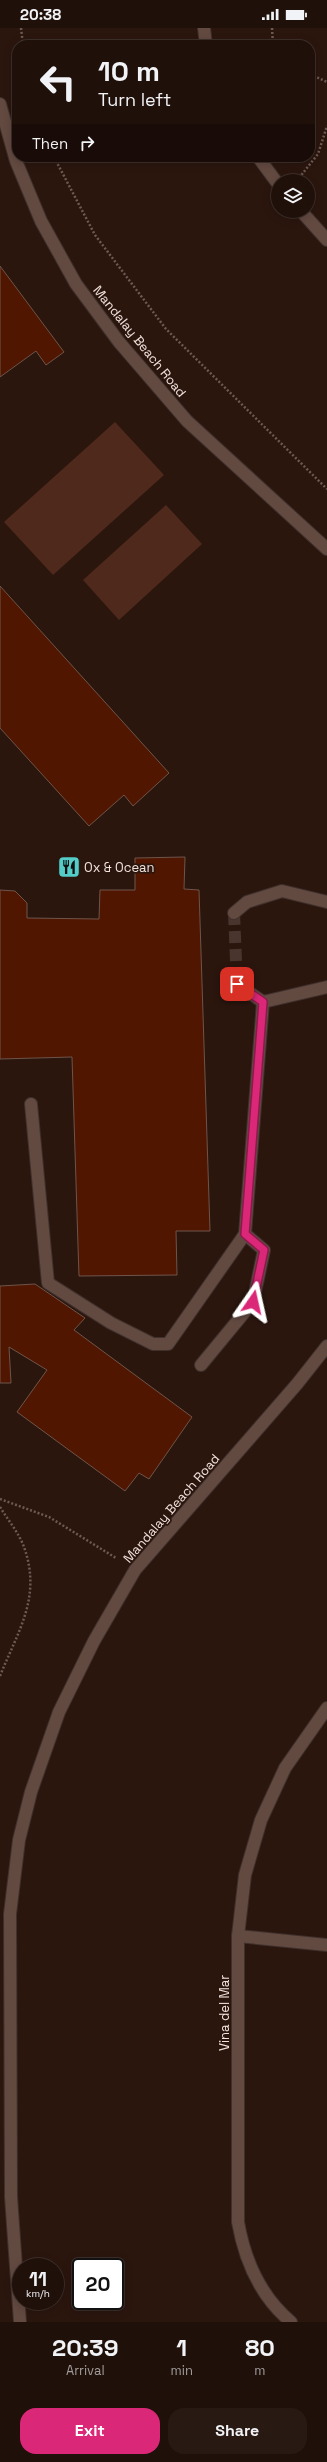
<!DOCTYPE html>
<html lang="en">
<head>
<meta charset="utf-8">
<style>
	body { margin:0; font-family:"Space Grotesk",sans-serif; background:#281913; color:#f1f3f6; height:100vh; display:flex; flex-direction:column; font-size:15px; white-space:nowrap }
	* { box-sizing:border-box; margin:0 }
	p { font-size:13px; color:#a29d9c }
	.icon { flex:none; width:22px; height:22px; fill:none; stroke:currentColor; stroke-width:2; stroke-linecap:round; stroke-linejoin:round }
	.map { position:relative; height:2294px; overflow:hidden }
	.drawer { display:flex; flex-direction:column; background:#20100a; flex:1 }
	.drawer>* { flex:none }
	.banner { position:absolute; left:12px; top:12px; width:303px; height:122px; border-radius:16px; box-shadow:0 2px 10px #0003,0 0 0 1px #3d302b; background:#20100a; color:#f1f3f6; overflow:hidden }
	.tools { position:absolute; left:271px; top:146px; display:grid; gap:8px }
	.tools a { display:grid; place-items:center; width:44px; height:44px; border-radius:50%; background:#20100a; box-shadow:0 2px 10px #0003,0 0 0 1px #3d302b; font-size:20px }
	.speed { position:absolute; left:12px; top:2230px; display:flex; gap:8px; font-size:20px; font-weight:700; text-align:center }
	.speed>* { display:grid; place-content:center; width:52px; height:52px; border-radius:50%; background:#20100a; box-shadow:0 2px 10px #0003,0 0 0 1px #3d302b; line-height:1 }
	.speed small { font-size:10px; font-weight:400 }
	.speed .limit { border:2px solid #111; border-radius:6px; background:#fff; color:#111 }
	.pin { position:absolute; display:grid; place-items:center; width:34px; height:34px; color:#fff; margin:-17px; border-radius:8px; box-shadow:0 2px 6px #0006 }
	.me { position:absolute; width:44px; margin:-22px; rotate:11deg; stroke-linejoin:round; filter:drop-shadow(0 0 3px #0008) }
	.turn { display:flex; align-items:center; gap:14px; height:84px; padding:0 20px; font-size:18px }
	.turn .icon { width:52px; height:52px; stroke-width:2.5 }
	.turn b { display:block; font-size:28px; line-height:34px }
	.then { display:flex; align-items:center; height:38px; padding:0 20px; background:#0003; gap:8px; font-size:15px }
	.eta { display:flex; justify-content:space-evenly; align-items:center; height:68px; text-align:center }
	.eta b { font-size:24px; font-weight:700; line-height:28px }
	.primary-button { display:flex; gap:8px; margin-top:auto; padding:8px 20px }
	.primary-button a { flex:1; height:46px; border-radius:16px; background:#db2777; color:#fff; font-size:16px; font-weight:700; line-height:46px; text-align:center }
	.primary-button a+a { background:#281913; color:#f1f3f6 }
	.status { display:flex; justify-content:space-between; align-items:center; height:28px; padding:0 20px; background:#20100a; direction:ltr }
	.status svg { height:11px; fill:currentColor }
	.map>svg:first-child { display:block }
	.green { fill:#4f291b }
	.building { fill:#511600; stroke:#6e544a }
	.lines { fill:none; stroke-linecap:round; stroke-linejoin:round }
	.minor-tunnel { stroke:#49352d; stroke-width:12; stroke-dasharray:12 6; stroke-linecap:butt }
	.minor-casing { stroke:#3f302c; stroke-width:14 }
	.path { stroke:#6d5a53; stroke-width:2.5; stroke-dasharray:2 2; stroke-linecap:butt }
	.minor { stroke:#634a41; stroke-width:12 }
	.route-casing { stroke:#8e194d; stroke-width:10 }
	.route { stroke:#db2777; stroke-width:7 }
	.labels { text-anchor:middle; stroke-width:3.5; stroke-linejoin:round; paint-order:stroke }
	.street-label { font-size:13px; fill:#f1e2dc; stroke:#2b160e }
	.poi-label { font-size:13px; fill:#f1e2dc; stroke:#2b160e; text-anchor:start }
</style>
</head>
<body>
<div class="status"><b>20:38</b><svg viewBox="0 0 49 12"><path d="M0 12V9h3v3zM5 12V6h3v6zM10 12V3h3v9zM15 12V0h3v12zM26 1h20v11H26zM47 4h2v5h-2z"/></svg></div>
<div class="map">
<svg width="327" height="2294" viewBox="0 0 327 2294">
	<rect width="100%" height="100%" fill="#2b160e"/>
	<g class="green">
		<path d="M 115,394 L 164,447 L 53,547 L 4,494 Z"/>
		<path d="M 166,477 L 202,516 L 119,592 L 83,552 Z"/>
	</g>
	<g class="building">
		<path d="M 0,238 L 64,324 L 46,337 L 36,323 L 0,349 Z"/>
		<path d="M 0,558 L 169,745 L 133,778 L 124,767 L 89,798 L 0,700 Z"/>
		<path d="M 185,829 L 184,861 L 199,862 L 210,1203 L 176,1203 L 177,1247 L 79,1248 L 72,1029 L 0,1031 L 0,862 L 15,863 L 27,875 L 27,890 L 99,891 L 100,862 L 135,862 L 135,830 Z"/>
		<path d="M 35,1256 L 85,1290 L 74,1302 L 192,1389 L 149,1451 L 139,1445 L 125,1463 L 17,1384 L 47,1342 L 9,1319 L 11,1355 L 0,1355 L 0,1258 Z"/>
	</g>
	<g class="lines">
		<path class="minor-tunnel" d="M 234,885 L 237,956"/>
		<g class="minor-casing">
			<g id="minor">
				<path d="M 204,0 L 206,17"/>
				<path d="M 0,76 L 16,133 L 41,193 L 76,256 L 119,314 L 187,393 L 327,521"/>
				<path d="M 258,129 L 278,156"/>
				<path d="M 301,183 L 327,212"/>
				<path d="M 234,885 L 247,874 L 282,863 L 327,874"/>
				<path d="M 237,956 L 263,974 L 327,959"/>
				<path d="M 31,1076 L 48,1255 L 111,1295 L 153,1316 L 168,1316 L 245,1206 L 263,974"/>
				<path d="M 201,1337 L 253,1274 L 264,1222 L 245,1206"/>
				<path d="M 238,1908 L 327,1917"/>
				<path d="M 20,2294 L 11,2169 L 10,1886 L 19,1812 L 31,1764 L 59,1684 L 94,1613 L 135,1542 L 297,1356 L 327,1318"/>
				<path d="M 291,2294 C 260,2268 245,2234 238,2194 L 238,1908 L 245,1847 L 261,1792 L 285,1740 L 327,1680"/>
			</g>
		</g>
		<g class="path">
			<path d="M 21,0 L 23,17"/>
			<path d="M 272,0 L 273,17"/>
			<path d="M 310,46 L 327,54"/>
			<path d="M 54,129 L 95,207 L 166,301 L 327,461"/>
			<path d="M 56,134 L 67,129"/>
			<path d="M 299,150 L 318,126 L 327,98"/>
			<path d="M 0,1471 L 49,1489 L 116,1530"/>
			<path d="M 0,1479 C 8,1492 19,1505 24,1519 C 42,1569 18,1603 0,1648"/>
		</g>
		<use href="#minor" class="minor"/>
	</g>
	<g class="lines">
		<g class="route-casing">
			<path id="route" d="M 237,956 L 263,974 L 245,1206 L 264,1222 L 253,1274"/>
		</g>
		<use href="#route" class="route"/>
	</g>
	<defs>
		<g id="restaurant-square" transform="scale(1.15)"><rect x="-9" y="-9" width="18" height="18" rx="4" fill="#54cdc8" stroke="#2b160e"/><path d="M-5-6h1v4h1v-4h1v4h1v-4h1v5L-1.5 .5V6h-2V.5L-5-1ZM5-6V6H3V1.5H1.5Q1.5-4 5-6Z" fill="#111"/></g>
	</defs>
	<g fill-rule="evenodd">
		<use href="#restaurant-square" x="69" y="839"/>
	</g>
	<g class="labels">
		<g class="street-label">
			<text transform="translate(140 313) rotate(51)" y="5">Mandalay Beach Road</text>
			<text transform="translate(171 1480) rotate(-49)" y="5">Mandalay Beach Road</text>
			<text transform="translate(224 1985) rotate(-90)" y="5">Vina del Mar</text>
		</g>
		<g class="poi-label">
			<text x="84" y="844">Ox &amp; Ocean</text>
		</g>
	</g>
</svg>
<div class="tools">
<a><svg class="icon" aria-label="layers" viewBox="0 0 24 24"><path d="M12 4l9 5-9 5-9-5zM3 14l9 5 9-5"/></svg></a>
</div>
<div class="speed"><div>11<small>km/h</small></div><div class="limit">20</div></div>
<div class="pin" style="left:237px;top:956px;background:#d93025"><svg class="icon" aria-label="arrive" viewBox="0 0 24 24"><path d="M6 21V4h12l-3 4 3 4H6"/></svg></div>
<svg class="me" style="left:253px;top:1274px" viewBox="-20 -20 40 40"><path d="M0-17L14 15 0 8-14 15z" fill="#db2777" stroke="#fff" stroke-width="4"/></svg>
<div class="banner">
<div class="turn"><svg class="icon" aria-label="left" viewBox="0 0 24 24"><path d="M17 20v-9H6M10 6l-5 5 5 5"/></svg><div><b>10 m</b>Turn left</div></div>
<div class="then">Then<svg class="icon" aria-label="right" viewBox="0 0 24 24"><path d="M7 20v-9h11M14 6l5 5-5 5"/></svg></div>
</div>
</div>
<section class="drawer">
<div class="eta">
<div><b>20:39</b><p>Arrival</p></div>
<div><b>1</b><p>min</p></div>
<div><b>80</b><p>m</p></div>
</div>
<div class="primary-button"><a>Exit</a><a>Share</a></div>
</section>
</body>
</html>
